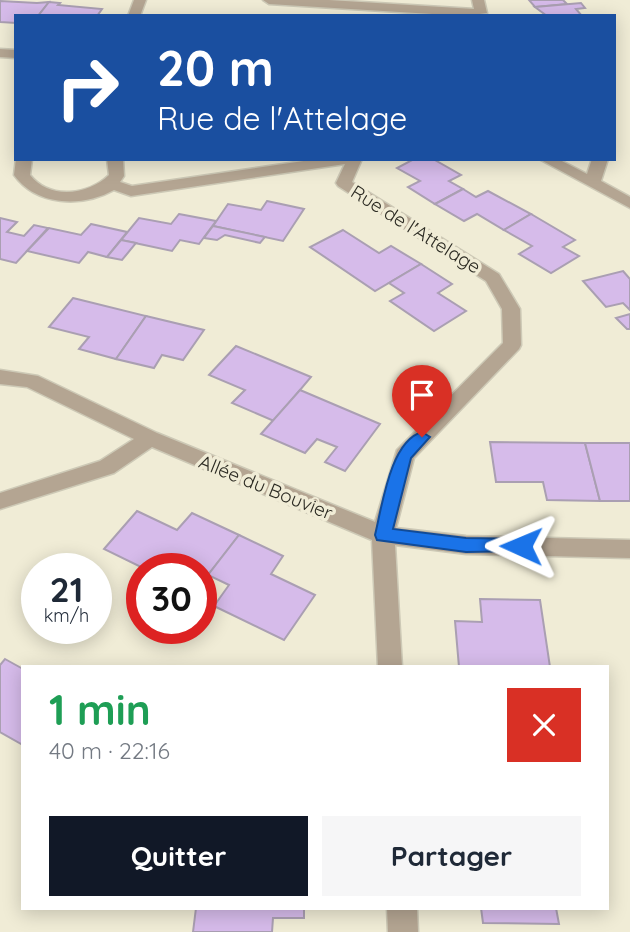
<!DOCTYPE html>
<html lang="fr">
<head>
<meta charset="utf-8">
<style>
	body { margin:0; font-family:Quicksand,sans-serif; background:#f6f6f7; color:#1f2937; height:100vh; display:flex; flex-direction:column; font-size:26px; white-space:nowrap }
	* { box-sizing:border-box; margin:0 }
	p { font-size:23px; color:#747a83 }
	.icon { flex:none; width:38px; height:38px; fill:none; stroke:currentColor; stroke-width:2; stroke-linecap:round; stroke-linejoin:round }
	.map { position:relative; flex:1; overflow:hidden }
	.panel { position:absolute; left:21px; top:665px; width:588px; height:245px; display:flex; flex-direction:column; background:#fff; border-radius:0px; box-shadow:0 4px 18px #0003 }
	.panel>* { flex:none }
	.top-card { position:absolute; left:14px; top:14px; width:602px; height:147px; border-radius:0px; box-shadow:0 4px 18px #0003; background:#1a4fa0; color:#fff; overflow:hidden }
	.speed { position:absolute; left:21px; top:553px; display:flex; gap:14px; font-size:35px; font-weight:700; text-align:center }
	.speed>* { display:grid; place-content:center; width:91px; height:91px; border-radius:50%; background:#fff; box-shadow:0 4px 18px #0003; line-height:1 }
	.speed small { font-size:18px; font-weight:400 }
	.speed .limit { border:10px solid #d22; background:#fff; color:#111 }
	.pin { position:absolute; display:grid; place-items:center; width:60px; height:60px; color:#fff; margin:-72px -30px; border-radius:50% 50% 50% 0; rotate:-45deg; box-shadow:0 0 7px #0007 }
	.pin .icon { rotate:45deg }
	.me { position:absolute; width:77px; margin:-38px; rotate:271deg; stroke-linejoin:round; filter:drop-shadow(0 0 5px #0008) }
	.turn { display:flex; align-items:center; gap:24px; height:147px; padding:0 28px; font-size:32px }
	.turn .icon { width:91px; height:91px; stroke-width:2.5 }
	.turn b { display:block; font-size:49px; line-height:60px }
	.round { display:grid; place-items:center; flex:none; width:74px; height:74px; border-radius:0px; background:#f6f6f7 }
	.summary { display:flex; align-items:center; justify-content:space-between; height:119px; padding:0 28px }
	h1 { font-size:42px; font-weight:800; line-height:52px; color:#1e9e55 }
	.primary-button { display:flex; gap:14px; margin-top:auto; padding:14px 28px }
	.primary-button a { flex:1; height:80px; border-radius:0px; background:#111827; color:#fff; font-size:28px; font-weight:800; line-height:80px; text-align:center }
	.primary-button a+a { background:#f6f6f7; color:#1f2937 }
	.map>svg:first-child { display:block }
	.building { fill:#d6bbea; stroke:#aa9fb2; stroke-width:2 }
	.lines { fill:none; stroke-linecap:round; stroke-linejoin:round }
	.street-casing { stroke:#cdc9b6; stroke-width:3 }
	.street { fill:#b4a592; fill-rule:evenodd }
	.route { fill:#1a73e8; stroke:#114b97; stroke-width:2 }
	.labels { text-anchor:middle; stroke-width:7; stroke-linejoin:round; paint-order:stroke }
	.street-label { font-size:19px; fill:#2c2b23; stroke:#f0ecd6 }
</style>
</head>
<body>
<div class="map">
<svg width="630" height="932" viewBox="0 0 630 932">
	<rect width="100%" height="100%" fill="#f0ecd6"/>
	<g class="building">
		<path d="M 529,0 L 563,0 L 567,4 L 535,7 Z"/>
		<path d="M 0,1 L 37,3 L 49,2 L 38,16 L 16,16 L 16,23 L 0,22 Z"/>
		<path d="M 49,2 L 60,3 L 58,5 L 102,9 L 97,16 L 38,16 Z"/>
		<path d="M 581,3 L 585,8 L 576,9 L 582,16 L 547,16 L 535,7 Z"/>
		<path d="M 414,159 L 433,159 L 461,175 L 449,181 L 463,189 L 435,204 L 408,187 L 420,181 L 397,168 Z"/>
		<path d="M 463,189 L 476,197 L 488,191 L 531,214 L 504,230 L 477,214 L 464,221 L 435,204 Z"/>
		<path d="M 267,201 L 304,209 L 283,241 L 213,226 L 228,204 L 261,210 Z"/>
		<path d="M 179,214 L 216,221 L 199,244 L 180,240 L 172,251 L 121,240 L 139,218 L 171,224 Z"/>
		<path d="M 531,214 L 575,240 L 563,247 L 579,256 L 551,273 L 519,254 L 532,246 L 504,230 Z"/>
		<path d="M 0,218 L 17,222 L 7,232 L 24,236 L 34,225 L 48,228 L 16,263 L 0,259 Z"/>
		<path d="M 91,224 L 127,232 L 107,257 L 88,252 L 79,263 L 27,251 L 49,228 L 81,235 Z"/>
		<path d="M 213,226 L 265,237 L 260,243 L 225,235 L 217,240 L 204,238 Z"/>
		<path d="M 343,230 L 379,253 L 391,246 L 421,264 L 375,291 L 310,247 Z"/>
		<path d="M 121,240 L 136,243 L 122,260 L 107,257 Z"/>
		<path d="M 421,264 L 452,284 L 438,293 L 466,311 L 434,331 L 390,301 L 404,293 L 389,283 Z"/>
		<path d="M 623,271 L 630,279 L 630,310 L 623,303 L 606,307 L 583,281 Z"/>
		<path d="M 73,298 L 146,316 L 116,359 L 79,349 L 89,337 L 49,327 Z"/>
		<path d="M 630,314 L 630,329 L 627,329 L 616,318 Z"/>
		<path d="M 146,316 L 204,330 L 183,360 L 162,355 L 154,368 L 116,359 Z"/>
		<path d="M 236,346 L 311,377 L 274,421 L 232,403 L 245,390 L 209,375 Z"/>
		<path d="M 300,390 L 380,424 L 345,471 L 325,462 L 337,447 L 317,439 L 305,453 L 261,434 Z"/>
		<path d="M 490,442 L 585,443 L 600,501 L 547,500 L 543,482 L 496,482 Z"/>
		<path d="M 585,443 L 630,443 L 630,501 L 600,501 Z"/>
		<path d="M 137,511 L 177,530 L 192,513 L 239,535 L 208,575 L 201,569 L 182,562 L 176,569 L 145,569 L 104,549 Z"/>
		<path d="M 239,535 L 283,556 L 271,574 L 315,595 L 284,640 L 214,606 L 229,585 L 208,575 Z"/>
		<path d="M 480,599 L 540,600 L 550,667 L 459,667 L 455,621 L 482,622 Z"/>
		<path d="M 5,659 L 23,669 L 23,745 L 0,732 L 0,665 Z"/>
		<path d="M 196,908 L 304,908 L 304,918 L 273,918 L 272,932 L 193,932 Z"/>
		<path d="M 481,908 L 556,908 L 559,924 L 483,923 Z"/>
	</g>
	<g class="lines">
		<g class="street-casing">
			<g id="street">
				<path d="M 134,0 L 146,0 L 140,16 L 128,16 Z"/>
				<path d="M 263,0 L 329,0 L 474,9 L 472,0 L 484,0 L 487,13 L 465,16 L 269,4 Z"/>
				<path d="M 0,49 L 16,50 L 16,58 L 0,57 Z"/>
				<path d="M 16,159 L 32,159 L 30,175 C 51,201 89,194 109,175 L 107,159 L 123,159 L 124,176 L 120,182 L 132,186 L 317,159 L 362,159 L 352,182 L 499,274 L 520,309 L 521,345 L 519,349 L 414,458 L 396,528 L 466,536 L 630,540 L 630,558 L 466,554 L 395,545 L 402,667 L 378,667 L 372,540 L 152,447 L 114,473 L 0,509 L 0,493 L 100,461 L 134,439 L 27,387 L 0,384 L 0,370 L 38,376 L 157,433 L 375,522 L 397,450 L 503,343 L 502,309 L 486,281 L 338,186 L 336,183 L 345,164 L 131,196 L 114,190 C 82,208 36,206 14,175 Z"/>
				<path d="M 539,159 L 558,159 L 587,174 L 592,159 L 608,159 L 601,181 L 630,197 L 630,208 Z"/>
				<path d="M 387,908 L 417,908 L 418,932 L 388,932 Z"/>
			</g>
		</g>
		<use href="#street" class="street"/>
	</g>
	<path class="route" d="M 422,432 L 430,437 L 411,458 L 393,529 L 466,538 L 521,539 L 527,541 L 530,546 L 527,551 L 466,552 L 377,540 L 375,535 C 382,507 390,441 422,432 Z"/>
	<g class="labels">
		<g class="street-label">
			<text transform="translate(416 229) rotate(32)" y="7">Rue de l'Attelage</text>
			<text transform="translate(266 487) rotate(22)" y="7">Allée du Bouvier</text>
		</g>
	</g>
</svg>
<div class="speed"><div>21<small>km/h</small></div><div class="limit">30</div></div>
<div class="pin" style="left:422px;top:437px;background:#d93025"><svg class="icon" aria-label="arrive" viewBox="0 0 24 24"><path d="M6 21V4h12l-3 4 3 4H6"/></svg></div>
<svg class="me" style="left:521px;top:546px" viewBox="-20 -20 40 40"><path d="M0-17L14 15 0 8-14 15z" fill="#1a73e8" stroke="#fff" stroke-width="4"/></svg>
<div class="top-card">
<div class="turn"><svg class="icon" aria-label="right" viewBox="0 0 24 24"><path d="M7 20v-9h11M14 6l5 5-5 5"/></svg><div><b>20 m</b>Rue de l'Attelage</div></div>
</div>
<section class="panel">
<div class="summary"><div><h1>1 min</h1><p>40 m · 22:16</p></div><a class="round" style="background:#d93025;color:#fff"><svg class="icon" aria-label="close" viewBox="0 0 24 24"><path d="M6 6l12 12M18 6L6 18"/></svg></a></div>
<div class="primary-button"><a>Quitter</a><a>Partager</a></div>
</section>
</div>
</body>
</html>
